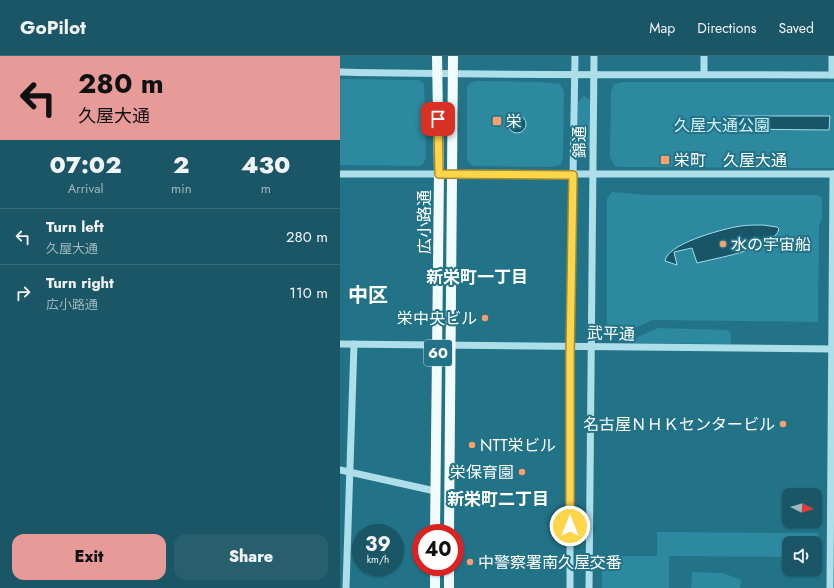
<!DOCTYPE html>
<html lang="en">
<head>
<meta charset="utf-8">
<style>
	body { margin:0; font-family:Jost,"Noto Sans JP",sans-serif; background:#275f6f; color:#f1f3f6; height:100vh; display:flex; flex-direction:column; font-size:15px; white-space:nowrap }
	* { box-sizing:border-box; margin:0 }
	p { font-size:13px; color:#9fb7bf }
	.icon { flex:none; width:22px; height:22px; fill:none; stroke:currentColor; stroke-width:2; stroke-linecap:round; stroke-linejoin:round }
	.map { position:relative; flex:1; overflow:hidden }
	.details { display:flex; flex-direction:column; background:#1a5666; width:340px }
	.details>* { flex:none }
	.hud { background:#e69b98; color:#111; overflow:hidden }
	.needle { width:26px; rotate:95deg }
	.fabs { position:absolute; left:442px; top:432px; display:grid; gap:8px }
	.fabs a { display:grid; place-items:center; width:40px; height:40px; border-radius:8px; background:#1a5666; box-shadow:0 1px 3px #0004; font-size:20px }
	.speed { position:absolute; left:12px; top:468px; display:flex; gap:8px; font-size:20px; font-weight:700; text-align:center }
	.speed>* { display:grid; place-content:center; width:52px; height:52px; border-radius:50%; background:#1a5666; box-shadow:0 1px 3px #0004; line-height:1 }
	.speed small { font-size:10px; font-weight:400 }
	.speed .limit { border:6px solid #d22; background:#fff; color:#111 }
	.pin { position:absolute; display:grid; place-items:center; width:34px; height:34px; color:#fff; margin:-17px; border-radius:8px; box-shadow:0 2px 6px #0006 }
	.me { position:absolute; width:44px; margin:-22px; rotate:0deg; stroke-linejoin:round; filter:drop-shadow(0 0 3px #0008) }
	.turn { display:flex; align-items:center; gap:14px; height:84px; padding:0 12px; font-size:18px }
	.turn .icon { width:52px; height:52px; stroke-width:2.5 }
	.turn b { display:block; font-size:28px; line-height:34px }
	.eta { display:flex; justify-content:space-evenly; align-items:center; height:68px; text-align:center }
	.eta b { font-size:24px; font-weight:800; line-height:28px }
	.action { display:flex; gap:8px; margin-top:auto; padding:8px 12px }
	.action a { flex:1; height:46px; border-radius:12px; background:#e69b98; color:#111; font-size:16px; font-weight:800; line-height:46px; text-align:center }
	.action a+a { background:#275f6f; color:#f1f3f6 }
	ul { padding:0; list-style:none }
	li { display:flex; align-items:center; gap:12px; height:56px; padding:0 12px; border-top:1px solid #386c7a }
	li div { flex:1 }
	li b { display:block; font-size:15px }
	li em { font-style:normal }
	header { display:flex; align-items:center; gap:24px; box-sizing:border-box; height:56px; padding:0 20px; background:#1a5666; border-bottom:1px solid #386c7a }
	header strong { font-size:19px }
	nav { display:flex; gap:22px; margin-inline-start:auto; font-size:14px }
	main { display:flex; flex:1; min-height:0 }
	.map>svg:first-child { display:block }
	.green { fill:#2c89a0 }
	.water { fill:#185667; stroke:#a1deeb }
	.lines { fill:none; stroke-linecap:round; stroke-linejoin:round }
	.minor { stroke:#addeea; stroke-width:7 }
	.major { stroke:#f1fbfe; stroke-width:10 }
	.route-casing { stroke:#a68a30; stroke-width:10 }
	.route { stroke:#ffd54a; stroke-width:7 }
	.poi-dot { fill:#f69f6f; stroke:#227388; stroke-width:1.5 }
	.labels { text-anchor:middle; stroke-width:4; stroke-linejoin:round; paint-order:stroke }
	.shield { fill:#227388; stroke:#bdd5db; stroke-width:1 }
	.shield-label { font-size:15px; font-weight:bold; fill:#fff }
	.poi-label { font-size:16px; fill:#fff; stroke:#227388; text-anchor:start }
	.park-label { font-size:16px; fill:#d1f0f7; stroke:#227388 }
	.street-label { font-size:16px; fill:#fff; stroke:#227388 }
	.neighbourhood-label { font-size:17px; font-weight:bold; fill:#fff; stroke:#227388 }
	.district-label { font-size:20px; font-weight:bold; fill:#fff; stroke:#227388 }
</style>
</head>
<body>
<header>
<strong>GoPilot</strong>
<nav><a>Map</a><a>Directions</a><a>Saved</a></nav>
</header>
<main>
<section class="details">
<div class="hud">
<div class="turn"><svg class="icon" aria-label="left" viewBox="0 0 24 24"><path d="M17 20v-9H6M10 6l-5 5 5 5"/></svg><div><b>280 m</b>久屋大通</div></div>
</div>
<div class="eta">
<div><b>07:02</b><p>Arrival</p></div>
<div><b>2</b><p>min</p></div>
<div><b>430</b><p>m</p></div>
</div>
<ul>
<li><svg class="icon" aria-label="left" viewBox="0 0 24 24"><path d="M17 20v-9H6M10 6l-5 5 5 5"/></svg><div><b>Turn left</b><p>久屋大通</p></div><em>280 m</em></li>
<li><svg class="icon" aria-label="right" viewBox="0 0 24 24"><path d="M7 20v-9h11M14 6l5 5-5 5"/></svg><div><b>Turn right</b><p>広小路通</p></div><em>110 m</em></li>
</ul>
<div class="action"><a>Exit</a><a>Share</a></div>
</section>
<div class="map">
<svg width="494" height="532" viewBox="0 0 494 532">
	<rect width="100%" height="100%" fill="#227388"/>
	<g class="green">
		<path d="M 0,23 L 79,24 L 84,28 L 86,102 L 83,108 L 79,110 L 0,109 Z"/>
		<path d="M 137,25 L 199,26 L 220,28 L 224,35 L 223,102 L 220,109 L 211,111 L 134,110 L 130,108 L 127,103 L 127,31 L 130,27 Z"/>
		<path d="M 285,26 L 494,26 L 494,112 L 280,111 L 275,110 L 270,101 L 271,35 L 274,28 Z"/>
		<path d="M 244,40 L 250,44 L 250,92 L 244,97 L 240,96 L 237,90 L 238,46 Z"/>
		<path d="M 272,136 L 306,139 L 477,139 L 482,142 L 482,161 L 479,169 L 478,266 L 312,264 L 278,280 L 267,280 L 267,143 Z"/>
		<path d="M 318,272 L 388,274 L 391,278 L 391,287 L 389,288 L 291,287 L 291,284 Z"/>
		<path d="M 317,476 L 478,477 L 478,501 L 475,501 L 475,487 L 449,487 L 449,501 L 329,500 L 329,532 L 262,532 L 262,500 L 317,500 Z"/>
		<path d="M 352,516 L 383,517 L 401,524 L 400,532 L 351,532 Z"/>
	</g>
	<g class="water">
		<circle cx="177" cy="68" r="9"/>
		<path d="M 391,60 L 490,60 L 489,74 L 391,73 Z"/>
		<path d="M 423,169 L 437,171 L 439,173 C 434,193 376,202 357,207 L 352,192 L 334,196 L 337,209 L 325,205 C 327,188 380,174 395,171 C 404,169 413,169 423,169 Z"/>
	</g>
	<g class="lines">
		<g class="minor">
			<path d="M 364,0 L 364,18"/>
			<path d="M 0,16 C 165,20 329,18 494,19"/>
			<path d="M 492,19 L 492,0"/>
			<path d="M 0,118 L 494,118"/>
			<path d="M 0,288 L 494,293"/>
			<path d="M 0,414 L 95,435"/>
			<path d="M 6,532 L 14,288"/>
			<path d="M 230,532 L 230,301 L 235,0"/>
			<path d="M 249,532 L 254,0"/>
			<path d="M 490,532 L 493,118"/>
		</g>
		<g class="major">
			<path d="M 95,477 L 99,118 L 97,0"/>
			<path d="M 109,477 L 113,0"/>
			<path d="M 95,532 L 95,511"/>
			<path d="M 109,532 L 109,511"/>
		</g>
	</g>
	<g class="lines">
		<g class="route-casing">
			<path id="route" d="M 98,63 L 99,118 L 233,119 L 230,301 L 230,470"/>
		</g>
		<use href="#route" class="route"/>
	</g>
	<g class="poi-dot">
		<rect x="152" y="60" width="10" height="10" rx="2"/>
		<rect x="320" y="99" width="10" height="10" rx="2"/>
		<circle cx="383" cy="188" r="4"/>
		<circle cx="145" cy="262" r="4"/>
		<circle cx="443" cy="368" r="4"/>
		<circle cx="132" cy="389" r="4"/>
		<circle cx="182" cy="416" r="4"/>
		<circle cx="130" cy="506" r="4"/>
	</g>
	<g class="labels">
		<rect class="shield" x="84" y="284" width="28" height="26" rx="3"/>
		<g class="shield-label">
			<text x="98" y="302">60</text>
		</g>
		<g class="poi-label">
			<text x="166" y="71">栄</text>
			<text x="334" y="110">栄町</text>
			<text x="391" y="194">水の宇宙船</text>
			<text x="137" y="268" text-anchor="end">栄中央ビル</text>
			<text x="435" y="374" text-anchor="end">名古屋ＮＨＫセンタービル</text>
			<text x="140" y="395">NTT栄ビル</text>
			<text x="174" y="422" text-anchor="end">栄保育園</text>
			<text x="138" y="512">中警察署南久屋交番</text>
		</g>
		<g class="park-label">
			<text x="382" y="75">久屋大通公園</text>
		</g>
		<g class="street-label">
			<text transform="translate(239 86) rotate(-90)" y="6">錦通</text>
			<text x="415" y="110">久屋大通</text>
			<text transform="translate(84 166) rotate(-90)" y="6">広小路通</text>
			<text transform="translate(271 277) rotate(2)" y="6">武平通</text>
		</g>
		<g class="neighbourhood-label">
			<text x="137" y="227">新栄町一丁目</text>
			<text x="158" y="449">新栄町二丁目</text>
		</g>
		<g class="district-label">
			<text x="28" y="246">中区</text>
		</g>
	</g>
</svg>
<div class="fabs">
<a><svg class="needle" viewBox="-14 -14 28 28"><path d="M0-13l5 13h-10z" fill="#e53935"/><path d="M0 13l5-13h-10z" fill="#9fb7bf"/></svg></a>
<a><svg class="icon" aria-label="sound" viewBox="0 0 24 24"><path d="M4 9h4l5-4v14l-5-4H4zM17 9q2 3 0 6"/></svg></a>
</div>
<div class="speed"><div>39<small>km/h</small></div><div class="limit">40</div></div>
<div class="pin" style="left:98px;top:63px;background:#d93025"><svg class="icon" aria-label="arrive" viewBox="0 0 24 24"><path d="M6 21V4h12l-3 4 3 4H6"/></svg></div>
<svg class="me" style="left:230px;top:470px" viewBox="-20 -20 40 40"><circle r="17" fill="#ffd54a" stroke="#fff" stroke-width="3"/><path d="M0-11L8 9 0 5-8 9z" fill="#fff"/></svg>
</div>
</main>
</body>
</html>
